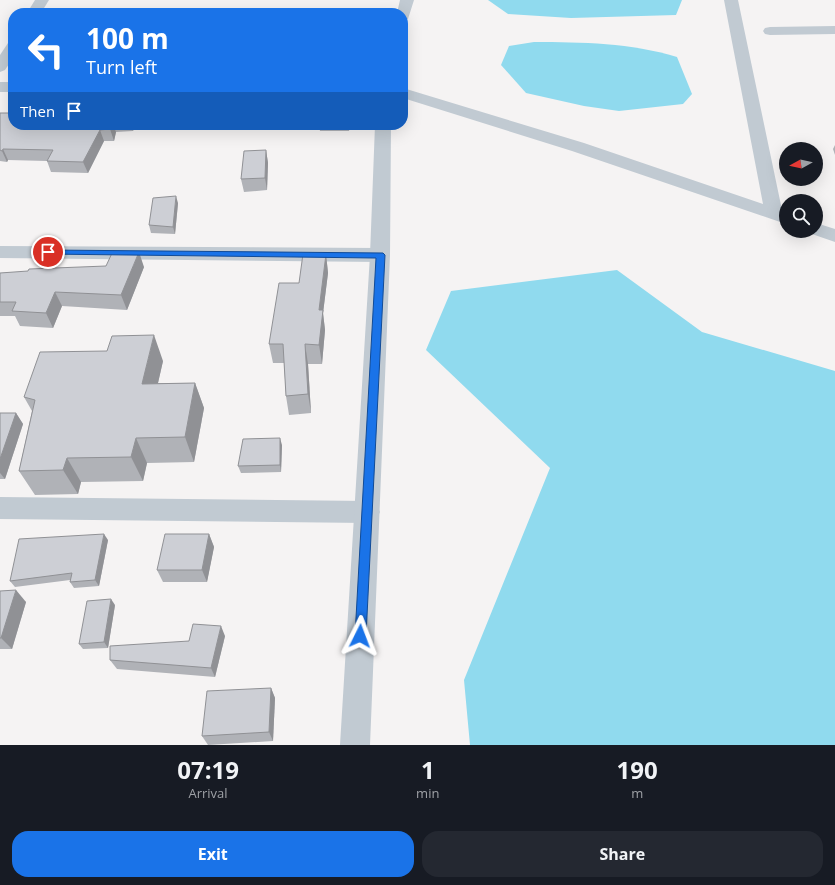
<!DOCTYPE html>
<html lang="en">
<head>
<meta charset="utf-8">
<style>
	body { margin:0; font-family:"Open Sans",sans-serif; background:#242831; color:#f1f3f6; height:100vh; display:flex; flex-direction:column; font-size:15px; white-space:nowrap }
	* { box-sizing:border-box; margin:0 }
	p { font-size:13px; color:#9ea1a6 }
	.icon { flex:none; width:22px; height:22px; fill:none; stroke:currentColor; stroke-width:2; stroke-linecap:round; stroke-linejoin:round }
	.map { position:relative; height:745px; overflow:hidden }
	.panel { display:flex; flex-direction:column; background:#171b24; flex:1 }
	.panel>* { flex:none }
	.guide { position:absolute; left:8px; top:8px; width:400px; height:122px; border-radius:16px; box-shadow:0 4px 16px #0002; background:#1a73e8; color:#fff; overflow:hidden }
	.needle { width:26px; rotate:262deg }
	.controls { position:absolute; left:779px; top:142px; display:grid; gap:8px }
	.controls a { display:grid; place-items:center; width:44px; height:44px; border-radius:50%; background:#171b24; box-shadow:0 4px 16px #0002; font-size:20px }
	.pin { position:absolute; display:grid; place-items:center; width:34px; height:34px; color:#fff; margin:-17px; border:2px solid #fff; border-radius:50%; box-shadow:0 1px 4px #0007 }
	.me { position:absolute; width:44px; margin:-22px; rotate:3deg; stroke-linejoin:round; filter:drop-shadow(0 0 3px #0008) }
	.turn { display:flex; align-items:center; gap:14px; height:84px; padding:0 12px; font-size:18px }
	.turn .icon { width:52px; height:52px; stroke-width:2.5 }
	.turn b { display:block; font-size:28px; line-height:34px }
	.then { display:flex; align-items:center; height:38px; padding:0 12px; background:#0003; gap:8px; font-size:15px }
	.eta { display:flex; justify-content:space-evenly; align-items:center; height:68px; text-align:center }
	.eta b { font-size:24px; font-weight:700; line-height:28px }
	.action { display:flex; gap:8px; margin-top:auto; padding:8px 12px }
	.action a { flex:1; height:46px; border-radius:16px; background:#1a73e8; color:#fff; font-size:16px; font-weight:700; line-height:46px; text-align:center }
	.action a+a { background:#242831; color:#f1f3f6 }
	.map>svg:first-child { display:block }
	.water { fill:#90daee }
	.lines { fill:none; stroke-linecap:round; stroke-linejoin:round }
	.minor { fill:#c1cad2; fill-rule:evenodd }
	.tertiary { fill:#c1cad2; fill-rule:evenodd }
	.wall { fill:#b0b2b7 }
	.shaded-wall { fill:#909195 }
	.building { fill:#cdcfd5; stroke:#909195 }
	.route { fill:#1a73e8; stroke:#114b97 }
</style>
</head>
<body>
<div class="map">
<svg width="835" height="745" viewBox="0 0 835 745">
	<rect width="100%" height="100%" fill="#f5f3f3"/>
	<g class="water">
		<path d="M 488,0 L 682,0 L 676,15 L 571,18 L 508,14 Z"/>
		<path d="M 534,42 C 582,42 631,43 677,57 L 692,94 L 683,104 L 619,111 L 584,106 L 526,93 L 501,65 L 509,46 Z"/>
		<path d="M 617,270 L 702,332 L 835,371 L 835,745 L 470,745 L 464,680 L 550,468 L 426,350 L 451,291 Z"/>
	</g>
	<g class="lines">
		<g class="minor">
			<path d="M 35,0 L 49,0 L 41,13 L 27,13 Z"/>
			<path d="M 724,0 L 738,0 L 782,210 L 786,212 L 786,224 L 572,151 L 403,98 L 403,88 L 584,143 L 763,204 Z"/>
			<path d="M 835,26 L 835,34 L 770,35 L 765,34 L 763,31 L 765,28 L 770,27 Z"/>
			<path d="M 13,42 L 13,58 L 5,70 L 0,72 L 0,55 L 8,43 Z"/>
			<rect x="0" y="82" width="13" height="10"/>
			<path d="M 816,223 L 835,229 L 835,242 L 809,233 L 808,231 L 816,231 Z"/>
			<path d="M 0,246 L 380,248 L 387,250 L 390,255 L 387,260 L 380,262 L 0,258 Z"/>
			<path d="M 0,497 L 367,501 L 376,504 L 380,512 L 376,520 L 367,523 L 0,519 Z"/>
		</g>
		<g class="tertiary">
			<path d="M 400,0 L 414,0 L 408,19 L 403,20 L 403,13 L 397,13 Z"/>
			<path d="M 375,125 L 391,125 L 390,255 L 370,745 L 340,745 L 370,255 Z"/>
		</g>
	</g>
	<g class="wall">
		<path d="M 0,113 L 13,125 L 135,125 L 133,131 L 116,132 L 114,141 L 104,141 L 88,173 L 51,172 L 47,161 L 8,160 L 7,162 L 0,161 Z"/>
		<path d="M 319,125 L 350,125 L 349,131 L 320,131 Z"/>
		<path d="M 835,145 L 835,155 L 833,149 Z"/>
		<path d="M 266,150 L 268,163 L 267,190 L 244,192 L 241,179 Z"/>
		<path d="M 178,203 L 175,234 L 151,233 L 149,225 Z"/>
		<path d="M 326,254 L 328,273 L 323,313 L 325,330 L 322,364 L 308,364 L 311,413 L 289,415 L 286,396 L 284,363 L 273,363 L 269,344 L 299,283 Z"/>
		<path d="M 144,267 L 127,310 L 62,306 L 53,328 L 20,326 L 15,316 L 0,316 L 0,273 Z"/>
		<path d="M 163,361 L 158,383 L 195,383 L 204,408 L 194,462 L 147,463 L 143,481 L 81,482 L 78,494 L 35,495 L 19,471 L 32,411 L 24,397 Z"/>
		<path d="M 0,413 L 16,413 L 23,424 L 5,479 L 0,479 Z"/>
		<path d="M 282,445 L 281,472 L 241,473 L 238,466 Z"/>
		<path d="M 209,534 L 214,547 L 207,582 L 163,582 L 157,570 Z"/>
		<path d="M 108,540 L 99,586 L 74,588 L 70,582 L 70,580 L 15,587 L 10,581 Z"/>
		<path d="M 0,591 L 26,602 L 12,649 L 0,649 Z"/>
		<path d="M 115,605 L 108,648 L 83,649 L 79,644 Z"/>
		<path d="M 225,636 L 215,677 L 117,669 L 110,660 L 189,641 Z"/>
		<path d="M 271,688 L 275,698 L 273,741 L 208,745 L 202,736 Z"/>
	</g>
	<g class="shaded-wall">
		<path d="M 111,125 L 113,125 L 116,132 L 114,141 L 110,129 Z"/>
		<path d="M 131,125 L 135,125 L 133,131 Z"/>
		<path d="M 100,130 L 104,141 L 88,173 L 83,162 Z"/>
		<path d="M 3,149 L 8,160 L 7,162 L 2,151 Z"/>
		<path d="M 266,150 L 268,163 L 267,190 L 265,178 Z"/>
		<path d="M 176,196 L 178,203 L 175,234 L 173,227 Z"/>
		<path d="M 139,252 L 144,267 L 127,310 L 121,295 Z"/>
		<path d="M 326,254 L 328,273 L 323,313 L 325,330 L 322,364 L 319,345 L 319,310 Z"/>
		<path d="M 55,292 L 62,306 L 53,328 L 46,313 Z"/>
		<path d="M 154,335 L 163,361 L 152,409 L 142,384 Z"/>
		<path d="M 305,344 L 308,364 L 311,413 L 308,394 Z"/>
		<path d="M 195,383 L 204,408 L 194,462 L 185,437 Z"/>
		<path d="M 16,413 L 23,424 L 5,479 L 0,473 L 0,459 Z"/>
		<path d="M 136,438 L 147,463 L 143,481 L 131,457 Z"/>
		<path d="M 280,438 L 282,445 L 281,472 L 280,465 Z"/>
		<path d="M 67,458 L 81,482 L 78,494 L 63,470 Z"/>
		<path d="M 104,534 L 108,540 L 99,586 L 95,580 Z"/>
		<path d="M 209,534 L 214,547 L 207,582 L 202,570 Z"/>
		<path d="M 16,590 L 26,602 L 12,649 L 1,638 Z"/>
		<path d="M 111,599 L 115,605 L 108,648 L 104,642 Z"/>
		<path d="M 221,626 L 225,636 L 215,677 L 211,668 Z"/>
		<path d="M 271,688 L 275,698 L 273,741 L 269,732 Z"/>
	</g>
	<g class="building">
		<path d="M 0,113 L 13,113 L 13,125 L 111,125 L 110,129 L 100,130 L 83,162 L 47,161 L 53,150 L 3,149 L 2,151 L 0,150 Z"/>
		<path d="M 266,150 L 265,178 L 241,179 L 244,151 Z"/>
		<path d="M 176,196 L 173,227 L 149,225 L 153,198 Z"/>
		<path d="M 113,251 L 139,252 L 121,295 L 55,292 L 46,313 L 12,311 L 16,302 L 0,302 L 0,273 L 28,271 L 29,269 L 106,266 Z"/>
		<path d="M 303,254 L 326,254 L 319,310 L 323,310 L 319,345 L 305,344 L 308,394 L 286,396 L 283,344 L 269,344 L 279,283 L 299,283 Z"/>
		<path d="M 154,335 L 142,384 L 195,383 L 185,437 L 136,438 L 131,457 L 67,458 L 63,470 L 19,471 L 35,400 L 24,397 L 40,352 L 107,351 L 112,336 Z"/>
		<path d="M 0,413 L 16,413 L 0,459 Z"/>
		<path d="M 280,438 L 280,465 L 238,466 L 243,439 Z"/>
		<path d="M 104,534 L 95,580 L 70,582 L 72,573 L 10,581 L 19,539 Z"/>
		<path d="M 165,534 L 209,534 L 202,570 L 157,570 Z"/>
		<path d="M 16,590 L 1,638 L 0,638 L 0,591 Z"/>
		<path d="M 111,599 L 104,642 L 79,644 L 87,601 Z"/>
		<path d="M 193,624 L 221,626 L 211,668 L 110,660 L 110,646 L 189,641 Z"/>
		<path d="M 271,688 L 269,732 L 202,736 L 207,691 Z"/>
	</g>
	<path class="route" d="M 48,250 L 383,253 L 385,255 L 366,636 L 365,640 L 360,642 L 356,640 L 355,636 L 376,258 L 45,254 L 44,252 Z"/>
</svg>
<div class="controls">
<a><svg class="needle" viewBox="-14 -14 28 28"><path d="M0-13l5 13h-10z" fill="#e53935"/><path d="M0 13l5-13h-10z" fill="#9ea1a6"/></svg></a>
<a><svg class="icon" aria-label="search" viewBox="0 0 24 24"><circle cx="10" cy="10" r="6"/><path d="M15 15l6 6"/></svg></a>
</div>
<div class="pin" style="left:48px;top:252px;background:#d93025"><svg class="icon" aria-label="arrive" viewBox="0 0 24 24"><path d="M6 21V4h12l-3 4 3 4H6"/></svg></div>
<svg class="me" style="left:360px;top:636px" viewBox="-20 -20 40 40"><path d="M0-17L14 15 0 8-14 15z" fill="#1a73e8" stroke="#fff" stroke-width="4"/></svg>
<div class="guide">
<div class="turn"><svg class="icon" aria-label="left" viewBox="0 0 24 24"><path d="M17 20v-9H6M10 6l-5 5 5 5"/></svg><div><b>100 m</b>Turn left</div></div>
<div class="then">Then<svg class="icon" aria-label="arrive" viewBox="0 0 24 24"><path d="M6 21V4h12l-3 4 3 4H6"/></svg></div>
</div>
</div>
<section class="panel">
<div class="eta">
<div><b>07:19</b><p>Arrival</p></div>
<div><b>1</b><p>min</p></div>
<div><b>190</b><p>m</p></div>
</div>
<div class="action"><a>Exit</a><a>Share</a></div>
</section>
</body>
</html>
